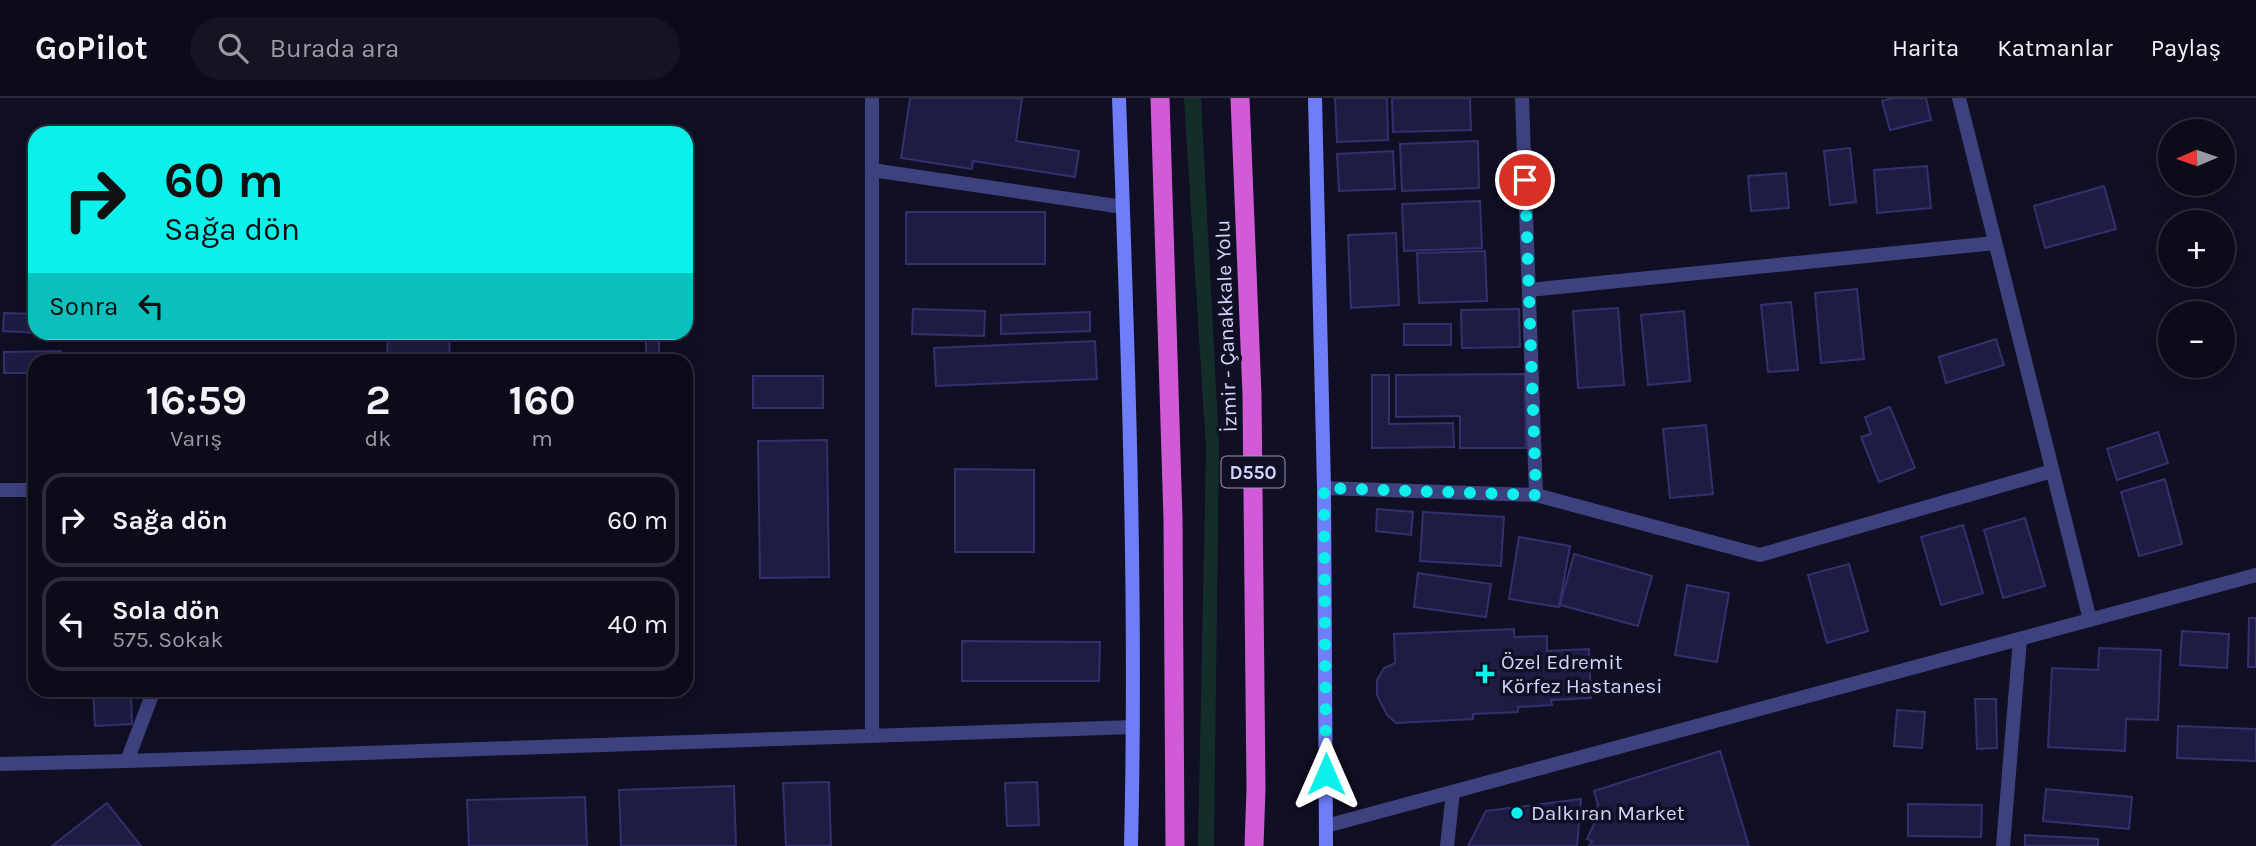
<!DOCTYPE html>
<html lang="tr">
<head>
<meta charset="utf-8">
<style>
	body { margin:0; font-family:Karla,sans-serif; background:#151423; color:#f1f3f6; height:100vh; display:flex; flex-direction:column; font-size:26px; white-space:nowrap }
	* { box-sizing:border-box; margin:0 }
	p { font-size:23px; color:#9a9ba2 }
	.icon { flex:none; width:38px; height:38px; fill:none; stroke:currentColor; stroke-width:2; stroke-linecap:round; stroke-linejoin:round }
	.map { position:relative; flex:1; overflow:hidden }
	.drawer { position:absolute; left:28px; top:256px; width:665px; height:343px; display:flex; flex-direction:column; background:#0c0b1a; border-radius:21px; box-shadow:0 7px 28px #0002,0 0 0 2px #2c2b39 }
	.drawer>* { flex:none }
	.guide { position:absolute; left:28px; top:28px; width:665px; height:214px; border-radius:21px; box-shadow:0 7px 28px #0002,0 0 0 2px #2c2b39; background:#0cf0eb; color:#111; overflow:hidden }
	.needle { width:46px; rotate:268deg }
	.controls { position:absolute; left:2158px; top:21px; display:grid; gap:14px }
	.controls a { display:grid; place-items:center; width:77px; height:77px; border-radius:50%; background:#0c0b1a; box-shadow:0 7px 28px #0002,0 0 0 2px #2c2b39; font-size:35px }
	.pin { position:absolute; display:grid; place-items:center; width:60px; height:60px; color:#fff; margin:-30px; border:4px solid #fff; border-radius:50%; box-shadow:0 2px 7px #0007 }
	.me { position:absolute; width:77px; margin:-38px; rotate:0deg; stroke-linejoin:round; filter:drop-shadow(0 0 5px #0008) }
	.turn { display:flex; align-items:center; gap:24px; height:147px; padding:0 21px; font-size:32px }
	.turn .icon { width:91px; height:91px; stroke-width:2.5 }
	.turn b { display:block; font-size:49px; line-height:60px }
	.then { display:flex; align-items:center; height:66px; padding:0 21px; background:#0003; gap:14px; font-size:26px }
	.eta { display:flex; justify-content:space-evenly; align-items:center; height:119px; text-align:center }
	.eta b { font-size:42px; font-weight:700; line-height:49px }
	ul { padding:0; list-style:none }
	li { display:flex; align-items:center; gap:21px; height:94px; margin:0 14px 10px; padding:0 7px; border:4px solid #2c2b39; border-radius:21px }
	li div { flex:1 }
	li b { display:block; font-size:26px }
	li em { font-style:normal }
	header { display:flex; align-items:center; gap:42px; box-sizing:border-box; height:98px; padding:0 35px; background:#0c0b1a; border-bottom:2px solid #2c2b39 }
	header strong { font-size:33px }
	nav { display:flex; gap:38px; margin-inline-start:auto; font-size:24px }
	.search { width:490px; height:63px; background:#151423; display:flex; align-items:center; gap:18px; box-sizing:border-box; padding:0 24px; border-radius:38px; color:#9a9ba2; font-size:26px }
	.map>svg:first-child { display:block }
	.green { fill:#132d28 }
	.building { fill:#1f1c43; stroke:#34306e; stroke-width:2 }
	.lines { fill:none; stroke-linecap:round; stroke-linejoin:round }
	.minor { stroke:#3d427f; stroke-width:14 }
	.secondary { stroke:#6f7df8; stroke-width:14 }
	.trunk { stroke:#d15ad6; stroke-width:19 }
	.route { stroke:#0cf0eb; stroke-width:12; stroke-dasharray:0 21.6 }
	.poi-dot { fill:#0cf0eb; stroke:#100f23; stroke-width:2.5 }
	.labels { text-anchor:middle; stroke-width:7; stroke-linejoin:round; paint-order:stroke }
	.shield { fill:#100f23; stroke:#9899bc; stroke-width:2 }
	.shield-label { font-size:19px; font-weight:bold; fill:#d3d4fd }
	.street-label { font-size:21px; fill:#d3d4fd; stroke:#100f23 }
	.poi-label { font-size:21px; fill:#d3d4fd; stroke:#100f23; text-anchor:start }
</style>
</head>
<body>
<header>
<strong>GoPilot</strong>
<div class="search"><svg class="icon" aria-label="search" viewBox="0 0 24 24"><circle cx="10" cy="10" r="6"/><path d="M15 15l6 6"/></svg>Burada ara</div>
<nav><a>Harita</a><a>Katmanlar</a><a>Paylaş</a></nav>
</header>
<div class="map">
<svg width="2256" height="748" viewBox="0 0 2256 748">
	<rect width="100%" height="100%" fill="#100f23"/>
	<path class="green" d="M 1184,0 L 1201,0 L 1219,347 L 1214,748 L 1198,748 L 1206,351 Z"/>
	<g class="building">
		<path d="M 910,0 L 1022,0 L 1016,43 L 1079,53 L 1075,79 L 973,63 L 972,71 L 901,60 Z"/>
		<path d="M 1335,0 L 1387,0 L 1388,42 L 1337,44 Z"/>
		<path d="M 1392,0 L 1470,0 L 1471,32 L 1393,34 Z"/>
		<path d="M 1892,0 L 1926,0 L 1931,22 L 1890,32 L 1882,3 Z"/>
		<path d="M 1478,43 L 1479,90 L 1402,93 L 1400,46 Z"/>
		<path d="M 1850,50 L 1856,104 L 1830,107 L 1824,53 Z"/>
		<path d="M 1393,53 L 1395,91 L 1339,93 L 1337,56 Z"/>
		<path d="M 1927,68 L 1931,110 L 1877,115 L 1874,72 Z"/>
		<path d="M 1786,75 L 1789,110 L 1751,113 L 1748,78 Z"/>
		<path d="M 2104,88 L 2116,131 L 2045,150 L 2034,108 Z"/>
		<path d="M 1480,103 L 1482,150 L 1404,153 L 1402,106 Z"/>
		<rect x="906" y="114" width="139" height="52"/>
		<path d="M 1396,135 L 1399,207 L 1351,210 L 1348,137 Z"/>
		<path d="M 1485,153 L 1487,203 L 1419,205 L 1417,155 Z"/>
		<path d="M 1857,191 L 1864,261 L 1821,265 L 1815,195 Z"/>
		<path d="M 1791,204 L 1798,272 L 1768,274 L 1761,207 Z"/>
		<path d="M 1618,210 L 1624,287 L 1578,290 L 1573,213 Z"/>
		<path d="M 913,211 L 985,213 L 984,238 L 912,236 Z"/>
		<path d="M 1519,211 L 1520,249 L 1462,250 L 1461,212 Z"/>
		<path d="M 1684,213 L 1690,283 L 1648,287 L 1641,217 Z"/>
		<path d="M 1090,214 L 1090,233 L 1001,236 L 1001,217 Z"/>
		<path d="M 4,215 L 35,216 L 35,234 L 73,234 L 73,237 L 3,233 Z"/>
		<rect x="1404" y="226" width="47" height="21"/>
		<path d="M 388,234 L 450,234 L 449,262 L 387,262 Z"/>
		<rect x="646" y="234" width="13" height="28"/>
		<path d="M 1996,241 L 2004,267 L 1946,285 L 1939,259 Z"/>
		<path d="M 1095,243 L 1097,281 L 936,288 L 934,250 Z"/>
		<path d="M 61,253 L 61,262 L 35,262 L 35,275 L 4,275 L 4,254 Z"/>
		<path d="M 1525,276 L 1526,350 L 1460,350 L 1460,318 L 1396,319 L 1396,277 Z"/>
		<path d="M 1372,277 L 1389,277 L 1389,326 L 1453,325 L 1454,349 L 1372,350 Z"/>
		<rect x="753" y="278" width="70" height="32"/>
		<path d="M 1890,309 L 1915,370 L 1879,384 L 1861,339 L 1871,336 L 1865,319 Z"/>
		<path d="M 1706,327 L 1713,396 L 1670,400 L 1663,331 Z"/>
		<path d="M 2158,334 L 2168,365 L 2117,382 L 2107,351 Z"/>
		<path d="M 827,342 L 829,479 L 760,480 L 758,343 Z"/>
		<path d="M 955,371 L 1034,372 L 1034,454 L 955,454 Z"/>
		<path d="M 2165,381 L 2182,446 L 2139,458 L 2121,394 Z"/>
		<path d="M 1377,411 L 1413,414 L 1411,437 L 1376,433 Z"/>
		<path d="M 1423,414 L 1504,419 L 1501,468 L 1420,463 Z"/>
		<path d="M 2025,420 L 2045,488 L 2003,500 L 1984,432 Z"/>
		<path d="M 1963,427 L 1983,495 L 1941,507 L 1921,439 Z"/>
		<path d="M 1519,439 L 1570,448 L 1559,509 L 1509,501 Z"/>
		<path d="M 1574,456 L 1652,478 L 1638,528 L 1560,507 Z"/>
		<path d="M 1849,466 L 1868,533 L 1827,545 L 1808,477 Z"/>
		<path d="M 1418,475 L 1491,486 L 1486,519 L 1414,509 Z"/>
		<path d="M 1687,487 L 1729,495 L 1717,564 L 1675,557 Z"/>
		<path d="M 2249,520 L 2256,520 L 2256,569 L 2248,569 Z"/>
		<path d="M 1514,531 L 1514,539 L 1547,538 L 1547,553 L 1589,551 L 1591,600 L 1551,602 L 1552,607 L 1518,609 L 1518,614 L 1473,616 L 1473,621 L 1396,625 L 1387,617 L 1377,597 L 1377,582 L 1384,570 L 1395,565 L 1394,536 Z"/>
		<path d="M 2182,533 L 2229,536 L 2227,570 L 2180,567 Z"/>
		<path d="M 962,543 L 1100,544 L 1099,583 L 962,583 Z"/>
		<path d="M 2099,550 L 2161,552 L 2158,622 L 2126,621 L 2125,653 L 2048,649 L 2052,570 L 2098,572 Z"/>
		<path d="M 93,592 L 131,592 L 132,626 L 95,628 Z"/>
		<path d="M 1975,601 L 1996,601 L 1997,650 L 1977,651 Z"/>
		<path d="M 1897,612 L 1925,614 L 1922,650 L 1894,648 Z"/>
		<path d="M 2178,628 L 2256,631 L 2256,663 L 2177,660 Z"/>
		<path d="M 1720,653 L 1749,748 L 1589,748 L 1592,743 L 1587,741 L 1595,724 L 1591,722 L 1598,707 L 1594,693 Z"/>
		<path d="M 829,684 L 831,748 L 786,748 L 783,685 Z"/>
		<path d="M 1037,684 L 1039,727 L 1007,728 L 1005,685 Z"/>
		<path d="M 734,688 L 736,748 L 621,748 L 619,692 Z"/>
		<path d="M 2046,691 L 2132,699 L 2129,731 L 2043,723 Z"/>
		<path d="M 585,699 L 587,748 L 469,748 L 467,702 Z"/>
		<path d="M 1581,701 L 1577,748 L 1468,748 L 1486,713 Z"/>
		<path d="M 107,705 L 141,748 L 52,748 Z"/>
		<path d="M 1908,706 L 1982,707 L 1981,739 L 1908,738 Z"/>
		<path d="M 2025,737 L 2098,741 L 2098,748 L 2025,748 Z"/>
	</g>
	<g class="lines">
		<g class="minor">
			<path d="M 872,0 L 872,637"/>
			<path d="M 1522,0 L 1536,397"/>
			<path d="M 1959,0 L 2090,522"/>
			<path d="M 872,72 L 1123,109"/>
			<path d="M 1529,192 L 1995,145"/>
			<path d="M 1324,390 L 1536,397 L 1760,457 L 2052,373"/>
			<path d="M 0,392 L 35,392"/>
			<path d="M 127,663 L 154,592"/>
			<path d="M 0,666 L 127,663 L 1133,629"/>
			<path d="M 1326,728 L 2256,477"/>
			<path d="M 1447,748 L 1453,694"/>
			<path d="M 2003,748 L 2020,541"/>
		</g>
		<g class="secondary">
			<path d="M 1119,0 C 1128,249 1137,499 1131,748"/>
			<path d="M 1315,0 L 1324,390 L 1326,748"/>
		</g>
		<g class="trunk">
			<path d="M 1160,0 L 1173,421 L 1175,748"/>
			<path d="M 1240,0 L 1252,297 L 1256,691 L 1254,748"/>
		</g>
	</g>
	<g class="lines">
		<path class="route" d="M 1326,676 L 1324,390 L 1536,397 L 1525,82"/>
	</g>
	<g class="poi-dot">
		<path d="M1481.5 565.5h7v7h7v7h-7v7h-7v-7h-7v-7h7z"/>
		<circle cx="1517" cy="715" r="7"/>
	</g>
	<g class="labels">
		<rect class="shield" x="1221.5" y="358.5" width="63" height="31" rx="5"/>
		<g class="shield-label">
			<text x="1253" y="381">D550</text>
		</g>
		<g class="street-label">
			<text transform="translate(1226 228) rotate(-92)" y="7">İzmir - Çanakkale Yolu</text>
		</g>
		<g class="poi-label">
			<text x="1501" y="571">Özel Edremit<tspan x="1501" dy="24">Körfez Hastanesi</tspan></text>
			<text x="1531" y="722">Dalkıran Market</text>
		</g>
	</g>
</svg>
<div class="controls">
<a><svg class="needle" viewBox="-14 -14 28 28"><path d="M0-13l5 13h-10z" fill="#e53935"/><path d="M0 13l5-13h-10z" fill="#9a9ba2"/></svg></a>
<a>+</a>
<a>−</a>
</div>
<div class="pin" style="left:1525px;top:82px;background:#d93025"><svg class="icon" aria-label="arrive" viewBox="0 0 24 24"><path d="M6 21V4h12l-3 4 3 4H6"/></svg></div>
<svg class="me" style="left:1326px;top:676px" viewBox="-20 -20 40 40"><path d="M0-17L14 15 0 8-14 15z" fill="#0cf0eb" stroke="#fff" stroke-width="4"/></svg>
<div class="guide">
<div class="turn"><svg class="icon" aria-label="right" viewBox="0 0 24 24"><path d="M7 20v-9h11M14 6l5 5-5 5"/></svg><div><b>60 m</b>Sağa dön</div></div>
<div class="then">Sonra<svg class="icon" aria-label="left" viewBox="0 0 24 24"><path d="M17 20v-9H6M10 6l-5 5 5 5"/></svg></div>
</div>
<section class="drawer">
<div class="eta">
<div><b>16:59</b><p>Varış</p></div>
<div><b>2</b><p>dk</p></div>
<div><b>160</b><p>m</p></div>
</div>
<ul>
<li><svg class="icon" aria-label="right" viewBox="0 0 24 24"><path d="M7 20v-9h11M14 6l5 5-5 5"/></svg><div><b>Sağa dön</b></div><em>60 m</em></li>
<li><svg class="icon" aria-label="left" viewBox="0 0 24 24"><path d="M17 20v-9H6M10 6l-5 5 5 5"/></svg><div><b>Sola dön</b><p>575. Sokak</p></div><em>40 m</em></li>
</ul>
</section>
</div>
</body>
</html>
